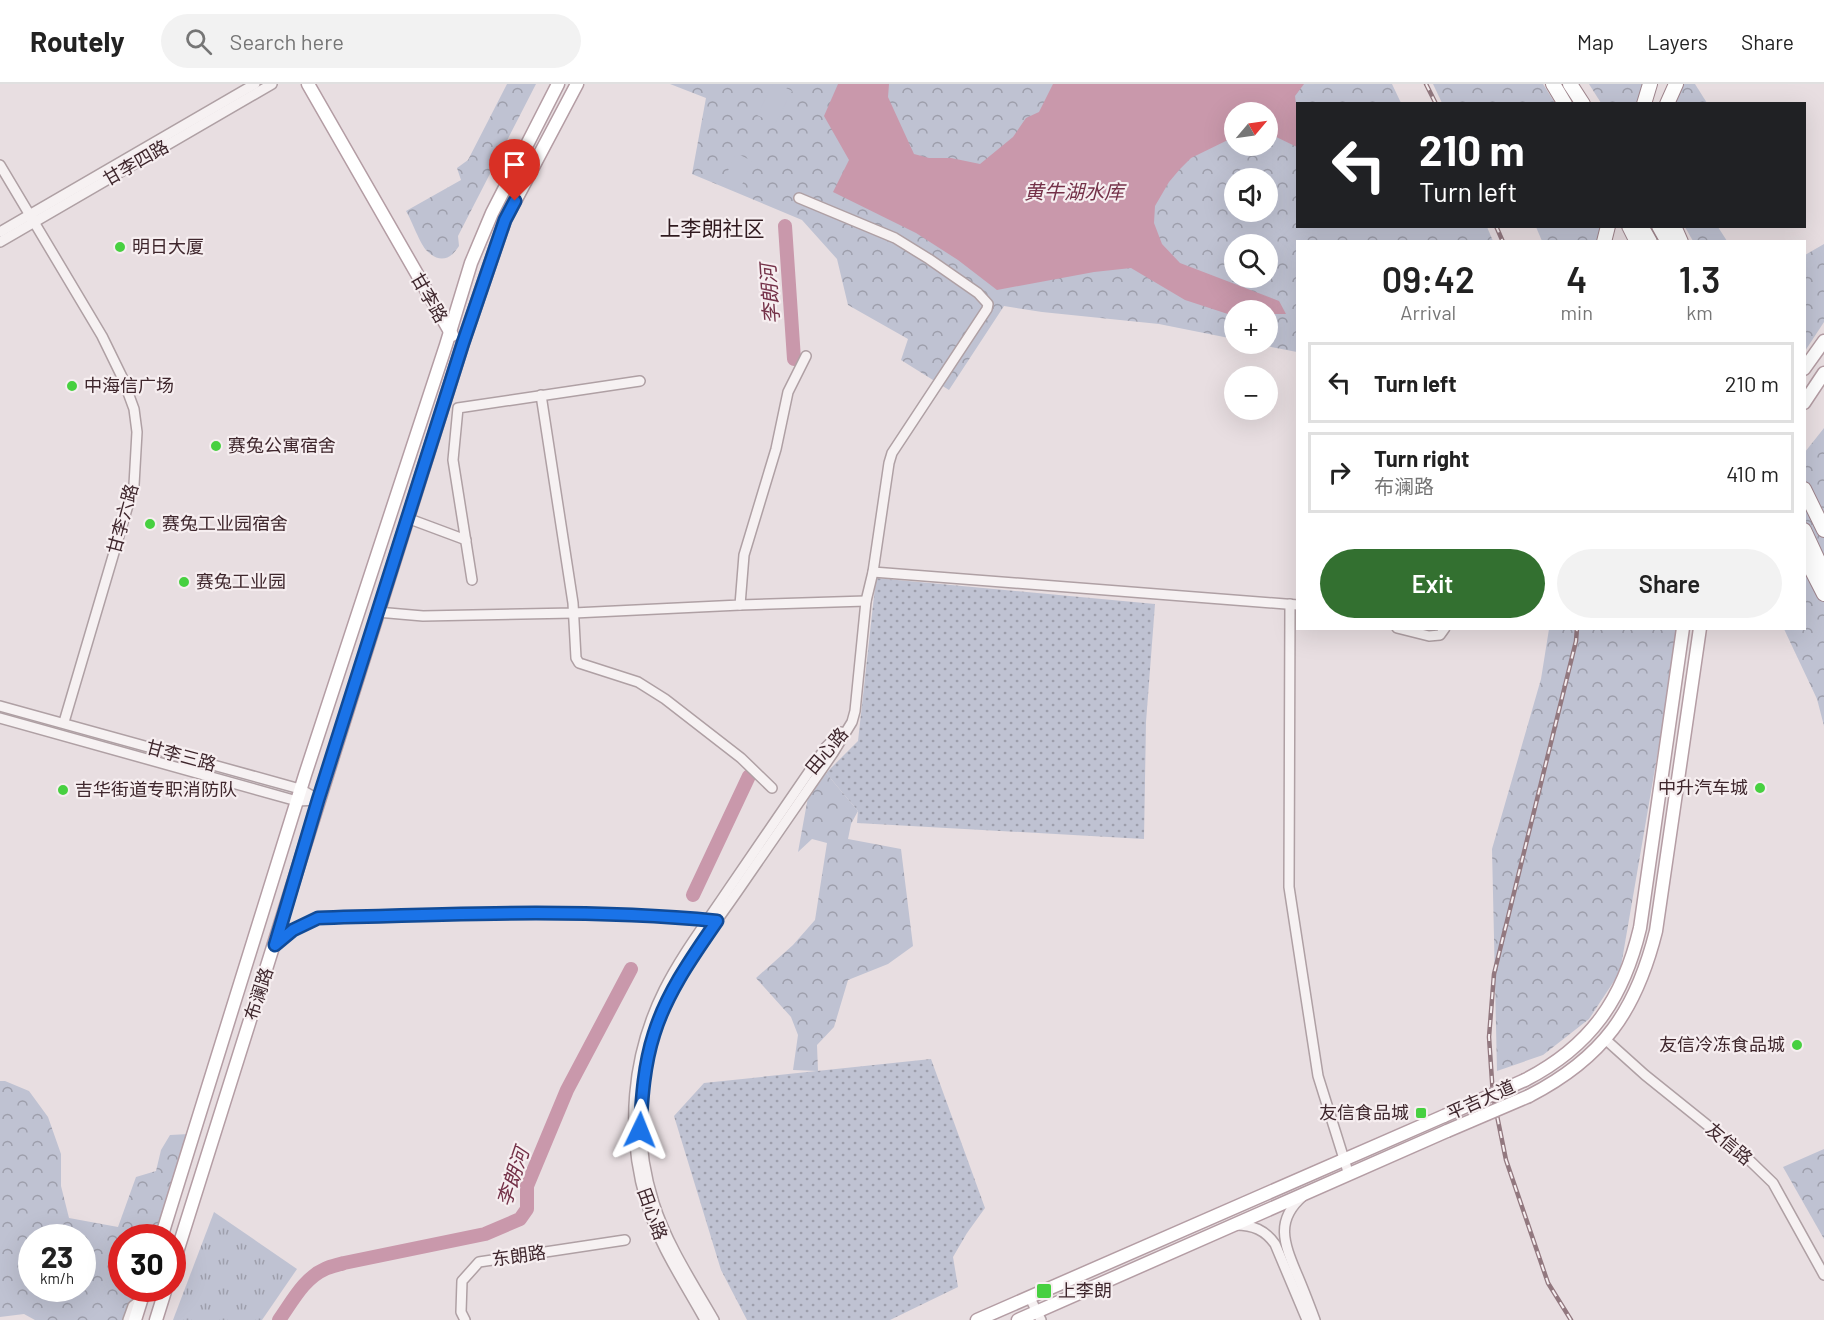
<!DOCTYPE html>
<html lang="en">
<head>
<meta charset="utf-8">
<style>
	body { margin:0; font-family:Barlow,"Noto Sans SC",sans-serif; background:#f2f2f2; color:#222; height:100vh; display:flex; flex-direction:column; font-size:22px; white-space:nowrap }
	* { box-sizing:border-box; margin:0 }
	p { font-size:20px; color:#767676 }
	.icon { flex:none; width:33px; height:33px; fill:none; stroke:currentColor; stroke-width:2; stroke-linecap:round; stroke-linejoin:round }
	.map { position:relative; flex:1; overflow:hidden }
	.details { position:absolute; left:1296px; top:156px; width:510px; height:390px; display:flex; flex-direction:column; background:#fff; border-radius:0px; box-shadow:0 6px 24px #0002 }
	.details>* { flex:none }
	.top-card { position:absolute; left:1296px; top:18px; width:510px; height:126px; border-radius:0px; box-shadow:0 6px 24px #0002; background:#202124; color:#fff; overflow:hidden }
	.needle { width:39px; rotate:61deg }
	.controls { position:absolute; left:1224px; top:18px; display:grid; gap:12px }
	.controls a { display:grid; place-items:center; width:54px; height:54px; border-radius:50%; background:#fff; box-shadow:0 6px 24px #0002; font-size:30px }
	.speed { position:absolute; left:18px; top:1140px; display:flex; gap:12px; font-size:30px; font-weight:700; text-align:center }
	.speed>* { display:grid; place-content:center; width:78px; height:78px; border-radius:50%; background:#fff; box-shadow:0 6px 24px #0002; line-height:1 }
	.speed small { font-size:15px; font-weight:400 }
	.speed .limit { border:9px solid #d22; background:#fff; color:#111 }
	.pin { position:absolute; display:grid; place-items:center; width:51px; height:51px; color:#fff; margin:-62px -26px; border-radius:50% 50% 50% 0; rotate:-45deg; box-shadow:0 0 6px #0007 }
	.pin .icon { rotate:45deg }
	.me { position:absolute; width:66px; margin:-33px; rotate:2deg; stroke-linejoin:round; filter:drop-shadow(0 0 4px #0008) }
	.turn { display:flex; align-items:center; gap:21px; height:126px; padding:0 24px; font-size:27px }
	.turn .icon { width:78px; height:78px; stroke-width:2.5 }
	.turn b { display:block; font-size:42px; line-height:51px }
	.eta { display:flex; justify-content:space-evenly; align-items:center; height:102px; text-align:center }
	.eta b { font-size:36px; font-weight:600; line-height:42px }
	.cta { display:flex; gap:12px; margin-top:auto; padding:12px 24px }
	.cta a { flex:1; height:69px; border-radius:36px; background:#337030; color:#fff; font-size:24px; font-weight:600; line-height:69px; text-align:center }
	.cta a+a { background:#f2f2f2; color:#222 }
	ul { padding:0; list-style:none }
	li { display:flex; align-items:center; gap:18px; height:81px; margin:0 12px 9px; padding:0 12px; border:3px solid #e0e0e0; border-radius:0px }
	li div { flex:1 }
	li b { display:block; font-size:22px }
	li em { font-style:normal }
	header { display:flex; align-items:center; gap:36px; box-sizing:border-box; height:84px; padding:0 30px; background:#fff; border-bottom:2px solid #e0e0e0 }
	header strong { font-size:28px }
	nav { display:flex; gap:33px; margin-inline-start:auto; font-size:21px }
	.search { width:420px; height:54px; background:#f2f2f2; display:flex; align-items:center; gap:15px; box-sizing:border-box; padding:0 21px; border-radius:33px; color:#767676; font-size:22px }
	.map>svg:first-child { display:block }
	.grass { fill:url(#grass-dots) }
	.forest { fill:url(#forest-crowns); fill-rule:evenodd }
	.park { fill:url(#park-tufts) }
	.pitch { fill:#bfc2d2 }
	.water { fill:#c998ab }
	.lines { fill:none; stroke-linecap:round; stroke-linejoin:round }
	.river { stroke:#c998ab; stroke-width:14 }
	.minor-casing { stroke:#afa0a4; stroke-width:12 }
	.major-casing { stroke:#b49da4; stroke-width:15 }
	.highway-casing { stroke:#9f858d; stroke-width:16 }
	.minor { stroke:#f6f1f2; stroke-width:9 }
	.major { stroke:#fff; stroke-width:12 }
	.highway { stroke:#fff; stroke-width:14 }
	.rail-casing { stroke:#92787f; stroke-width:4.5 }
	.rail { stroke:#f6eef0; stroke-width:2; stroke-dasharray:7; stroke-linecap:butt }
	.major-bridge-casing { stroke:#b49da4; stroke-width:15; stroke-linecap:butt }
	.major-bridge { stroke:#fff; stroke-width:12 }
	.route-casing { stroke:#114b97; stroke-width:15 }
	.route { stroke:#1a73e8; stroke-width:10 }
	.poi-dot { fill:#47d040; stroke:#f6eef0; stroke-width:2 }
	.labels { text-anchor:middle; stroke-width:4.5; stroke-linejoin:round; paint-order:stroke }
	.street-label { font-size:18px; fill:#3f272d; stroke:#f6eef0 }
	.poi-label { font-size:18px; fill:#3f272d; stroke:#f6eef0; text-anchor:start }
	.water-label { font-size:20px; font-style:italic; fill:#743148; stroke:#f6eef0 }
	.quarter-label { font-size:21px; fill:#301a1f; stroke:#f6eef0 }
</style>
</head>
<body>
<header>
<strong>Routely</strong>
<div class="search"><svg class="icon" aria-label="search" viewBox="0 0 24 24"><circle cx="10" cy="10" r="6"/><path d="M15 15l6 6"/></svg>Search here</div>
<nav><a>Map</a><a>Layers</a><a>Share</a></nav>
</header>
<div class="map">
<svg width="1824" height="1236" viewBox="0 0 1824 1236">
	<defs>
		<pattern id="grass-dots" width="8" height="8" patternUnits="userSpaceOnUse" patternTransform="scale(1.5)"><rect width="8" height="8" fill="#bfc2d2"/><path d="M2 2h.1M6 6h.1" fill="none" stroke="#9d9eab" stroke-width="1.8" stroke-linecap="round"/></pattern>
		<pattern id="forest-crowns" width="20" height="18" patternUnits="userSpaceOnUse" patternTransform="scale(1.5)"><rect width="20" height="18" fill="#bfc2d2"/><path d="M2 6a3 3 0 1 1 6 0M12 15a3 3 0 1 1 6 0" fill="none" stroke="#9d9eab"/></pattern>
		<pattern id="park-tufts" width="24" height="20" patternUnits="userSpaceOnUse" patternTransform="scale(1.5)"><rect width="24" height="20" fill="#bfc2d2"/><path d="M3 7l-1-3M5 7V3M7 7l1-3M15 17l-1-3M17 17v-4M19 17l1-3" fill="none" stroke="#9d9eab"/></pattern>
	</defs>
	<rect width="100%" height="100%" fill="#e8dee1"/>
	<g class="grass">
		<path d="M 876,494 L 1155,520 L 1146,638 L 1144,755 L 857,739 L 858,727 L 826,689 L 858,657 Z"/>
		<path d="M 931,975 L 985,1124 L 967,1149 L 953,1173 L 958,1203 L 890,1236 L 747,1236 L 721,1186 L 674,1032 L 704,999 Z"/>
	</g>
	<g class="forest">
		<path d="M 507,0 L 536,0 L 458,152 L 459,162 C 451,175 440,180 427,167 C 420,160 412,137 406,127 L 461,96 L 457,84 L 468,76 Z"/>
		<path d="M 670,0 L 1392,0 L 1401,19 L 1298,20 L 1298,142 L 1487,143 L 1493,157 L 1298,158 L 1297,268 L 1256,260 L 1268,260 L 1268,226 L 1234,226 L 1234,255 L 1159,240 L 1042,228 L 1004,222 L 949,306 L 901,276 L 908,255 L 848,221 L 837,175 L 802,136 L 692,90 L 706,14 ZM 1234,28 L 1268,28 L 1268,62 L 1234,62 ZM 1234,94 L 1268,94 L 1268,128 L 1234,128 ZM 1234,160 L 1268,160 L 1268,194 L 1234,194 Z"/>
		<path d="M 1433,0 L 1543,0 L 1555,19 L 1442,19 Z"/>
		<path d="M 1589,0 L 1647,0 L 1642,20 L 1601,19 Z"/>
		<path d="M 1683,0 L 1695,0 L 1707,19 L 1674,20 Z"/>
		<path d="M 1536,143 L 1606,143 L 1602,158 L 1542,157 Z"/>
		<path d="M 1685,143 L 1718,143 L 1727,157 L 1693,157 Z"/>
		<path d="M 1824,160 L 1824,238 L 1805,267 L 1805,171 Z"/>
		<path d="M 1824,344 L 1824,642 L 1817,615 L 1784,545 L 1804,544 L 1805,368 Z"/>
		<path d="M 1549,545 L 1679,545 L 1620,888 L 1589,935 L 1543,971 L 1497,987 L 1492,765 L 1541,595 Z"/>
		<path d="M 826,689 L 858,727 L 851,740 L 848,755 L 901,765 L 913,862 L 888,880 L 848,896 L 834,943 L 817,961 L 818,987 L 793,986 L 798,951 L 791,933 L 756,894 L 793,861 L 815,836 L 827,759 L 812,755 L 798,768 L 808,713 Z"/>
		<path d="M 0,997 L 5,997 L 29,1007 L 48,1033 L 61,1070 L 61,1102 L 69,1134 L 118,1143 L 136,1093 L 156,1087 L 161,1066 L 170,1051 L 189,1050 L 157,1153 L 122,1154 L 122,1204 L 142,1205 L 132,1236 L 35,1236 L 24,1230 L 0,1233 ZM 32,1154 L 82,1154 L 82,1204 L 32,1204 Z"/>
		<path d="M 1824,1065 L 1824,1155 L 1783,1083 Z"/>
	</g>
	<path class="park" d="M 214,1128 L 297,1185 L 262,1236 L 173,1236 Z"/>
	<g class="pitch">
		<path d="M 773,0 L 778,0 L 792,7 L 775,40 L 757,31 Z"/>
		<path d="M 736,69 L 752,77 L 739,108 L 722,100 Z"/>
	</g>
	<path class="water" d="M 838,0 L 889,0 L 888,13 L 914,70 L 929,74 L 951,74 L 980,80 L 1013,53 L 1026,34 L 1039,28 L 1053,0 L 1304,0 L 1295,12 L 1296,20 L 1297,22 L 1297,63 L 1268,49 L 1268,28 L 1234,28 L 1234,53 L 1191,74 L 1180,85 L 1169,98 L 1155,122 L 1154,139 L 1162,160 L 1180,179 L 1279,217 L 1286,230 L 1268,230 L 1268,226 L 1234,226 L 1234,232 L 1185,216 L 1131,184 L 1094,188 L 997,206 L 958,176 L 916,149 L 833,108 L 849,76 L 824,32 Z"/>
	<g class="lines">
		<g class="river">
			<path d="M 785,142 L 794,275"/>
			<path d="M 693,811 L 749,692"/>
			<path d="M 279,1236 C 292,1218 304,1194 325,1185 C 331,1182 338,1181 344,1179 L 485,1150 L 520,1135 L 527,1125 L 527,1102 L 567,1006 L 631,885"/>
		</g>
		<g class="minor-casing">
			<g id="minor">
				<path d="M 0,81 L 102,252 L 123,295 L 134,325 L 137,348 L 134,401 L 64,638"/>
				<path d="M 0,148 L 255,0"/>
				<path d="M 0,158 L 272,0"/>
				<path d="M 541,311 L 573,519 L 576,574 L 579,579 L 638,598 L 665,615 L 741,674 L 772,704"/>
				<path d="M 407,434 L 466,456"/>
				<path d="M 873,488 L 1298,521"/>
				<path d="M 472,496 L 453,376 L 458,324 L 640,297"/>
				<path d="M 1290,520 L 1289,803 L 1318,992 L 1349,1091"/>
				<path d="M 740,521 L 866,517"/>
				<path d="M 377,528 L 423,532 L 574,529 L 740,521 L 744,471 L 776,365 L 788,308 L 806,272"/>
				<path d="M 1397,544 L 1429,552 L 1440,551 L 1445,544"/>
				<path d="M 0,622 L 300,705 L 319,716"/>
				<path d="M 0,634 L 297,717 L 319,716"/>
				<path d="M 275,861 L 293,846 L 318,834 C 449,831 580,825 711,836"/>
				<path d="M 1605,955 L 1645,991 L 1742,1069 L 1773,1099 L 1824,1191"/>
				<path d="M 1303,1112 C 1275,1136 1284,1159 1296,1188 C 1303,1204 1309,1220 1315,1236"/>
				<path d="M 1236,1141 C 1253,1141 1265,1146 1275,1160 L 1307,1236"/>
				<path d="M 1030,1214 L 1041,1236"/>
				<path d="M 128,1236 L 133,1222 L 142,1215"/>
				<path d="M 465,1236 L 461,1228 L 462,1197 L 479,1178 L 625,1156"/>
				<path d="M 705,1236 C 684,1198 658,1160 646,1118 C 625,1047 631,972 664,906 C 682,870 706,839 728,806 C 761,758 793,711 826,663 L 841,648"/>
				<path d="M 714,1236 C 692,1198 667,1160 654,1119 C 629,1041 641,956 683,887 C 700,859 719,834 737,808 C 769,761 801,715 833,669 L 852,638 L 855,627 L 866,517 L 873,488 L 889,379 L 892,369 L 987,225 L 988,220 L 978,209 L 929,175 L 895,154 L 799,114"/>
			</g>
		</g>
		<g class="major-casing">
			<g id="major">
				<path d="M 308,0 L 452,251"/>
				<path d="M 1804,285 L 1824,257"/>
				<path d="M 1804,319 L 1824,289"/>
				<path d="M 1525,996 C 1591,962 1623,915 1640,844 L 1683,544"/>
				<path d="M 1529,1012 C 1603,974 1636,927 1656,847 L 1700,544"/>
				<path d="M 161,1154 L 305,691 L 446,261 L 471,179 L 492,129 L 558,0"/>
				<path d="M 172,1184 L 463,259 L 505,136 L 577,0"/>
				<path d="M 135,1236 L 145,1204"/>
				<path d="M 156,1236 L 166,1204"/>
				<path d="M 977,1236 L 1444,1032"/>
				<path d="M 1018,1236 L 1447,1047"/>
			</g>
		</g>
		<g class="highway-casing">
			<g id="highway">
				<path d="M 1553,0 L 1565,20"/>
				<path d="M 1570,0 L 1583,20"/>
				<path d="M 1644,20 L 1650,0"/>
				<path d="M 1667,20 L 1676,0"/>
				<path d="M 1629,142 L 1637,158"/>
				<path d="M 1641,142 L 1650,158"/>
				<path d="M 1659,142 L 1668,158"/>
				<path d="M 1674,142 L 1681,158"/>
				<path d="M 1604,158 L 1608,142"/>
				<path d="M 1804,405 L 1824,446"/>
				<path d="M 1804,446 L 1824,489"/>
				<path d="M 1804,471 L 1824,510"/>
			</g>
		</g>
		<use href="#minor" class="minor"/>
		<use href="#major" class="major"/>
		<use href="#highway" class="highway"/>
		<g class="rail-casing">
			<g id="rail">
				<path d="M 1426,0 L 1436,20"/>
				<path d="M 1496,142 L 1503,158"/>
				<path d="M 1571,1236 L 1548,1199 L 1506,1076 L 1493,1012 L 1489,953 L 1494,890 L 1576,557 L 1577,544"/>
			</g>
		</g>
		<use href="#rail" class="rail"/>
		<g class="major-bridge-casing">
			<g id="major-bridge">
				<path d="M 1444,1032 L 1525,996"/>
				<path d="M 1447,1047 L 1529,1012"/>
			</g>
		</g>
		<use href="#major-bridge" class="major-bridge"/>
	</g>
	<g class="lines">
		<g class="route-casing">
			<path id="route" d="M 515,117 L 505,136 L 463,259 L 318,716 L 275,861 L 293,846 L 318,834 C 451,830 585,824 717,837 C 693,872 667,908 654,950 C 644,981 642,1013 640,1046"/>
		</g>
		<use href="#route" class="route"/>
	</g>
	<g class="poi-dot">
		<circle cx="120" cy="163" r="6"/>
		<circle cx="72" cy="302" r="6"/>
		<circle cx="216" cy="362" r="6"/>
		<circle cx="150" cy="440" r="6"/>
		<circle cx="184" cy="498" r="6"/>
		<circle cx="1760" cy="704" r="6"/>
		<circle cx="63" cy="706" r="6"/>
		<circle cx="1797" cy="961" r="6"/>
		<rect x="1415" y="1023" width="12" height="12" rx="3"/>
		<rect x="1036" y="1199" width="16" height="16" rx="3"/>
	</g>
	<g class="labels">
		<g class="street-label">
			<text transform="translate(136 79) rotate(-30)" y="6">甘李四路</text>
			<text transform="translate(429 214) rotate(60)" y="6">甘李路</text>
			<text transform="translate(123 435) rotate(-75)" y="6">甘李六路</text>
			<text transform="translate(827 667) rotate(-50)" y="6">田心路</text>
			<text transform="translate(181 672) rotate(15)" y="6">甘李三路</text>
			<text transform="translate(259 910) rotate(-72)" y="6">布澜路</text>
			<text transform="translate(1481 1016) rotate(-24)" y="6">平吉大道</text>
			<text transform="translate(1729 1060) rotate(40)" y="6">友信路</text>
			<text transform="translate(652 1130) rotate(70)" y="6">田心路</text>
			<text transform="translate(519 1172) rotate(-8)" y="6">东朗路</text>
		</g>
		<g class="poi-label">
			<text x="132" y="169">明日大厦</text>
			<text x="84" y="308">中海信广场</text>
			<text x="228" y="368">赛兔公寓宿舍</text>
			<text x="162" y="446">赛兔工业园宿舍</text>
			<text x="196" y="504">赛兔工业园</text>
			<text x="1748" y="710" text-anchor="end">中升汽车城</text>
			<text x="75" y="712">吉华街道专职消防队</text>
			<text x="1785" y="967" text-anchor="end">友信冷冻食品城</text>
			<text x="1409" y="1035" text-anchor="end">友信食品城</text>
			<text x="1058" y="1213">上李朗</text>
		</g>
		<g class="water-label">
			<text x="1074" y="115">黄牛湖水库</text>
			<text transform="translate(770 210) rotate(-94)" y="7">李朗河</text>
			<text transform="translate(513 1093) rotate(-71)" y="7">李朗河</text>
		</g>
		<g class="quarter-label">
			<text x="712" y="152">上李朗社区</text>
		</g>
	</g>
</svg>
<div class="controls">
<a><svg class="needle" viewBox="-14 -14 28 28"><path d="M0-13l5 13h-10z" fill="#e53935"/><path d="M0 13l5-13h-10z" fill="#767676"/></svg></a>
<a><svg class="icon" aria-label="sound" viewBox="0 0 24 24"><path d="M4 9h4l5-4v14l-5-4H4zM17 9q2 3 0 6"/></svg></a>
<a><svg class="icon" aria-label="search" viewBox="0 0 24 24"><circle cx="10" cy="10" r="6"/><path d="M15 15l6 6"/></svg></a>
<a>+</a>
<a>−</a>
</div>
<div class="speed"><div>23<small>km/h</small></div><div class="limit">30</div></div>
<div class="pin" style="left:515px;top:117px;background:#d93025"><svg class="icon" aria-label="arrive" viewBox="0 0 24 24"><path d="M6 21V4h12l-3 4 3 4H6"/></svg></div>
<svg class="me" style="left:640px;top:1046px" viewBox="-20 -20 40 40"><path d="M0-17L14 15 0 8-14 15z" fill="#1a73e8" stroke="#fff" stroke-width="4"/></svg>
<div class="top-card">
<div class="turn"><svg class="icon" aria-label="left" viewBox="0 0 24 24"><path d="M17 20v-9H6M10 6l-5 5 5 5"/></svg><div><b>210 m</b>Turn left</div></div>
</div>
<section class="details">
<div class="eta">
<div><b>09:42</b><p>Arrival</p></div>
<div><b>4</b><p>min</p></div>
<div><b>1.3</b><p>km</p></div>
</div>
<ul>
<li><svg class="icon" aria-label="left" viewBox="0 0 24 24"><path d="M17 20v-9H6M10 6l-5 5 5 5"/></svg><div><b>Turn left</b></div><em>210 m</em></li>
<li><svg class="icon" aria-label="right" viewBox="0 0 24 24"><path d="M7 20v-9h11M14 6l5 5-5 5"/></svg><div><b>Turn right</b><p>布澜路</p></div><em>410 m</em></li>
</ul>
<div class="cta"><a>Exit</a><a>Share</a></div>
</section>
</div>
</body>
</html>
